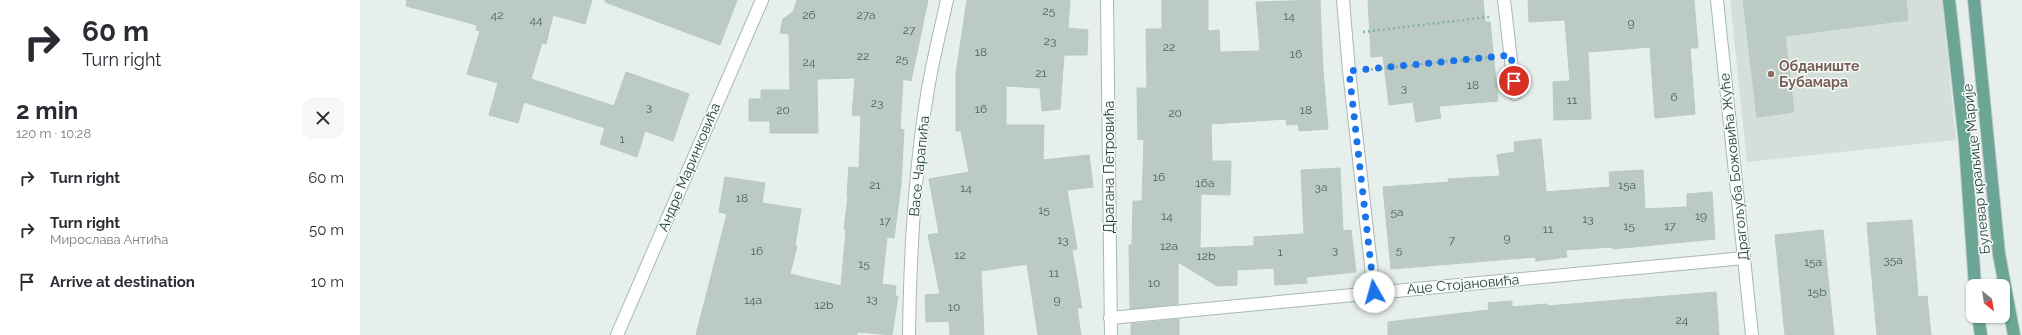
<!DOCTYPE html>
<html lang="en">
<head>
<meta charset="utf-8">
<style>
	body { margin:0; font-family:Raleway,sans-serif; background:#f7f7f7; color:#2b2b33; height:100vh; display:flex; flex-direction:column; font-size:15px; white-space:nowrap }
	* { box-sizing:border-box; margin:0 }
	p { font-size:13px; color:#7c7c81 }
	.icon { flex:none; width:22px; height:22px; fill:none; stroke:currentColor; stroke-width:2; stroke-linecap:round; stroke-linejoin:round }
	.map { position:relative; flex:1; overflow:hidden }
	.drawer { display:flex; flex-direction:column; background:#fff; width:360px }
	.drawer>* { flex:none }
	.guide { background:#fff; color:#2b2b33; overflow:hidden }
	.needle { width:26px; rotate:150deg }
	.controls { position:absolute; left:1606px; top:279px; display:grid; gap:8px }
	.controls a { display:grid; place-items:center; width:44px; height:44px; border-radius:8px; background:#fff; box-shadow:0 1px 3px #0004; font-size:20px }
	.pin { position:absolute; display:grid; place-items:center; width:34px; height:34px; color:#fff; margin:-17px; border:2px solid #fff; border-radius:50%; box-shadow:0 1px 4px #0007 }
	.me { position:absolute; width:44px; margin:-22px; rotate:353deg; stroke-linejoin:round; filter:drop-shadow(0 0 3px #0008) }
	.turn { display:flex; align-items:center; gap:14px; height:84px; padding:0 16px; font-size:18px }
	.turn .icon { width:52px; height:52px; stroke-width:2.5 }
	.turn b { display:block; font-size:28px; line-height:34px }
	.round { display:grid; place-items:center; flex:none; width:42px; height:42px; border-radius:12px; background:#f7f7f7 }
	.overview { display:flex; align-items:center; justify-content:space-between; height:68px; padding:0 16px }
	h1 { font-size:24px; font-weight:700; line-height:30px }
	ul { padding:0; list-style:none }
	li { display:flex; align-items:center; gap:12px; height:52px; padding:0 16px }
	li div { flex:1 }
	li b { display:block; font-size:15px }
	li em { font-style:normal }
	main { display:flex; flex:1; min-height:0 }
	.map>svg:first-child { display:block }
	.built { fill:#d4dfda }
	.building { fill:#bbcac4; stroke:#b8c9c2 }
	.lines { fill:none; stroke-linecap:round; stroke-linejoin:round }
	.minor-casing { stroke:#a8b8b2; stroke-width:14 }
	.major-casing { stroke:#c2cac8; stroke-width:14 }
	.path { stroke:#86b3a5; stroke-width:2.5; stroke-dasharray:2 3; stroke-linecap:butt }
	.minor { stroke:#fff; stroke-width:12 }
	.major { stroke:#6aa596; stroke-width:12 }
	.route { stroke:#1a73e8; stroke-width:7; stroke-dasharray:0 12.6 }
	.education-dot { fill:#8d6e63; stroke:#f7fbf9; stroke-width:1.5 }
	.labels { text-anchor:middle; stroke-width:3; stroke-linejoin:round; paint-order:stroke }
	.number-label { font-size:12px; fill:#4a645c }
	.education-label { font-size:14px; font-weight:bold; fill:#785e54; stroke:#f7fbf9; text-anchor:start }
	.street-label { font-size:14px; fill:#24423a; stroke:#f7fbf9 }
</style>
</head>
<body>
<main>
<section class="drawer">
<div class="guide">
<div class="turn"><svg class="icon" aria-label="right" viewBox="0 0 24 24"><path d="M7 20v-9h11M14 6l5 5-5 5"/></svg><div><b>60 m</b>Turn right</div></div>
</div>
<div class="overview"><div><h1>2 min</h1><p>120 m · 10:28</p></div><a class="round"><svg class="icon" aria-label="close" viewBox="0 0 24 24"><path d="M6 6l12 12M18 6L6 18"/></svg></a></div>
<ul>
<li><svg class="icon" aria-label="right" viewBox="0 0 24 24"><path d="M7 20v-9h11M14 6l5 5-5 5"/></svg><div><b>Turn right</b></div><em>60 m</em></li>
<li><svg class="icon" aria-label="right" viewBox="0 0 24 24"><path d="M7 20v-9h11M14 6l5 5-5 5"/></svg><div><b>Turn right</b><p>Мирослава Антића</p></div><em>50 m</em></li>
<li><svg class="icon" aria-label="arrive" viewBox="0 0 24 24"><path d="M6 21V4h12l-3 4 3 4H6"/></svg><div><b>Arrive at destination</b></div><em>10 m</em></li>
</ul>
</section>
<div class="map">
<svg width="1662" height="335" viewBox="0 0 1662 335">
	<rect width="100%" height="100%" fill="#e6efeb"/>
	<path class="built" d="M 1370,0 L 1582,0 L 1596,140 L 1387,162 Z"/>
	<g class="building">
		<path d="M 47,0 L 232,0 L 225,24 L 193,15 L 186,44 L 182,43 L 171,79 L 254,106 L 266,72 L 329,94 L 313,141 L 285,131 L 277,157 L 240,144 L 245,128 L 164,102 L 158,123 L 129,115 L 138,83 L 107,74 L 120,31 L 116,30 L 117,25 L 46,6 Z"/>
		<path d="M 245,0 L 377,0 L 360,45 L 245,2 Z"/>
		<path d="M 437,0 L 568,0 L 551,81 L 543,79 L 540,129 L 544,130 L 541,184 L 534,238 L 527,237 L 522,284 L 536,286 L 535,296 L 538,296 L 532,335 L 497,332 L 497,335 L 336,335 L 367,214 L 359,212 L 365,177 L 405,183 L 402,203 L 441,209 L 435,245 L 437,246 L 430,274 L 481,286 L 486,230 L 484,229 L 488,197 L 487,197 L 489,167 L 499,168 L 501,116 L 492,115 L 495,78 L 457,79 L 458,133 L 410,133 L 410,121 L 389,121 L 389,99 L 401,99 L 401,90 L 430,90 L 429,34 L 420,33 L 423,19 L 433,12 Z"/>
		<path d="M 607,0 L 710,0 L 708,28 L 728,30 L 727,55 L 704,55 L 700,109 L 682,111 L 680,88 L 646,86 L 646,125 L 684,125 L 683,160 L 729,155 L 733,187 L 707,190 L 717,249 L 712,250 L 722,308 L 717,308 L 721,335 L 678,335 L 667,264 L 621,271 L 624,335 L 590,335 L 589,321 L 566,322 L 565,295 L 580,294 L 568,235 L 579,233 L 569,179 L 609,172 L 601,131 L 596,131 L 596,73 Z"/>
		<path d="M 802,0 L 848,0 L 848,31 L 859,30 L 860,52 L 900,51 L 896,2 L 960,0 L 963,71 L 968,129 L 939,131 L 938,124 L 927,125 L 926,119 L 851,124 L 852,161 L 871,161 L 870,195 L 841,194 L 840,248 L 894,246 L 894,237 L 944,234 L 941,170 L 980,168 L 983,231 L 991,230 L 996,272 L 946,277 L 947,283 L 915,285 L 914,268 L 877,270 L 877,285 L 857,286 L 818,262 L 818,304 L 770,309 L 769,245 L 772,245 L 773,201 L 782,201 L 784,139 L 778,140 L 777,88 L 787,88 L 786,29 L 802,29 Z"/>
		<path d="M 1008,0 L 1123,0 L 1125,22 L 1130,22 L 1138,101 L 1079,106 L 1081,118 L 1056,122 L 1053,102 L 1029,105 L 1023,56 L 1011,57 Z"/>
		<path d="M 1168,0 L 1334,0 L 1338,48 L 1330,48 L 1335,114 L 1295,118 L 1290,47 L 1228,52 L 1231,119 L 1194,120 L 1193,82 L 1210,81 L 1205,20 L 1169,22 Z"/>
		<path d="M 1383,0 L 1546,0 L 1548,20 L 1425,36 L 1434,112 L 1397,117 Z"/>
		<path d="M 1181,139 L 1186,192 L 1250,187 L 1249,172 L 1283,170 L 1285,209 L 1327,207 L 1327,194 L 1352,192 L 1355,239 L 1253,249 L 1253,247 L 1206,250 L 1207,257 L 1176,261 L 1175,257 L 1031,269 L 1023,187 L 1089,182 L 1088,179 L 1140,176 L 1137,155 L 1155,152 L 1154,142 Z"/>
		<path d="M 1552,220 L 1558,297 L 1567,296 L 1571,335 L 1517,335 L 1507,223 Z"/>
		<path d="M 1463,230 L 1474,335 L 1425,335 L 1415,235 Z"/>
		<path d="M 1356,292 L 1359,335 L 1028,335 L 1028,322 L 1129,310 L 1128,303 L 1152,301 L 1152,307 L 1187,304 L 1188,306 Z"/>
		<path d="M 819,319 L 819,335 L 771,335 L 771,324 Z"/>
	</g>
	<g class="lines">
		<g class="minor-casing">
			<g id="minor">
				<path d="M 747,0 L 751,335"/>
				<path d="M 983,0 L 989,71 L 1014,292"/>
				<path d="M 1144,0 L 1155,94"/>
				<path d="M 1357,0 L 1392,335"/>
				<path d="M 750,318 L 1384,258"/>
				<path d="M 257,335 L 402,0"/>
				<path d="M 549,335 C 550,255 554,175 567,95 C 572,63 580,32 587,0"/>
			</g>
		</g>
		<g class="major-casing">
			<g id="major">
				<path d="M 1589,0 L 1605,143 L 1615,286"/>
				<path d="M 1614,0 L 1639,254 L 1654,335"/>
				<path d="M 1618,316 L 1621,335"/>
			</g>
		</g>
		<g class="path">
			<path d="M 1003,32 L 1129,17"/>
			<path d="M 1006,70 L 1132,57"/>
		</g>
		<use href="#minor" class="minor"/>
		<use href="#major" class="major"/>
	</g>
	<g class="lines">
		<path class="route" d="M 1014,292 L 989,71 L 1151,55 L 1154,81"/>
	</g>
	<circle class="education-dot" cx="1411" cy="74" r="4"/>
	<g class="labels">
		<g class="number-label">
			<text x="689" y="15">25</text>
			<text x="137" y="19">42</text>
			<text x="449" y="19">26</text>
			<text x="506" y="19">27a</text>
			<text x="929" y="20">14</text>
			<text x="176" y="24">44</text>
			<text x="1271" y="27">9</text>
			<text x="549" y="34">27</text>
			<text x="690" y="45">23</text>
			<text x="809" y="51">22</text>
			<text x="621" y="56">18</text>
			<text x="936" y="58">16</text>
			<text x="503" y="60">22</text>
			<text x="542" y="63">25</text>
			<text x="449" y="66">24</text>
			<text x="681" y="77">21</text>
			<text x="1113" y="89">18</text>
			<text x="1044" y="92">3</text>
			<text x="1314" y="101">6</text>
			<text x="1212" y="104">11</text>
			<text x="517" y="107">23</text>
			<text x="289" y="111">3</text>
			<text x="621" y="113">16</text>
			<text x="423" y="114">20</text>
			<text x="946" y="114">18</text>
			<text x="815" y="117">20</text>
			<text x="262" y="143">1</text>
			<text x="799" y="181">16</text>
			<text x="845" y="187">16a</text>
			<text x="515" y="189">21</text>
			<text x="1267" y="189">15a</text>
			<text x="961" y="191">3a</text>
			<text x="606" y="192">14</text>
			<text x="382" y="202">18</text>
			<text x="684" y="214">15</text>
			<text x="1037" y="216">5a</text>
			<text x="807" y="220">14</text>
			<text x="1341" y="220">19</text>
			<text x="1228" y="223">13</text>
			<text x="525" y="225">17</text>
			<text x="1269" y="230">15</text>
			<text x="1310" y="230">17</text>
			<text x="1188" y="233">11</text>
			<text x="1147" y="242">9</text>
			<text x="703" y="244">13</text>
			<text x="1092" y="244">7</text>
			<text x="809" y="250">12a</text>
			<text x="975" y="254">3</text>
			<text x="1039" y="254">5</text>
			<text x="397" y="255">16</text>
			<text x="920" y="256">1</text>
			<text x="600" y="259">12</text>
			<text x="846" y="260">12b</text>
			<text x="1533" y="264">35a</text>
			<text x="1453" y="266">15a</text>
			<text x="504" y="268">15</text>
			<text x="694" y="277">11</text>
			<text x="794" y="287">10</text>
			<text x="1457" y="296">15b</text>
			<text x="512" y="303">13</text>
			<text x="393" y="304">14a</text>
			<text x="697" y="304">9</text>
			<text x="464" y="309">12b</text>
			<text x="594" y="311">10</text>
			<text x="1322" y="324">24</text>
		</g>
		<g class="education-label">
			<text x="1419" y="71">Обданиште<tspan x="1419" dy="16">Бубамара</tspan></text>
		</g>
		<g class="street-label">
			<text transform="translate(559 166) rotate(-84)" y="5">Васе Чарапића</text>
			<text transform="translate(329 167) rotate(-67)" y="5">Андре Маринковића</text>
			<text transform="translate(749 167) rotate(-90)" y="5">Драгана Петровића</text>
			<text transform="translate(1374 167) rotate(-96)" y="5">Драгољуба Божовића Жуће</text>
			<text transform="translate(1616 169) rotate(-96)" y="5">Булевар краљице Марије</text>
			<text transform="translate(1103 284) rotate(-5)" y="5">Аце Стојановића</text>
		</g>
	</g>
</svg>
<div class="controls">
<a><svg class="needle" viewBox="-14 -14 28 28"><path d="M0-13l5 13h-10z" fill="#e53935"/><path d="M0 13l5-13h-10z" fill="#7c7c81"/></svg></a>
</div>
<div class="pin" style="left:1154px;top:81px;background:#d93025"><svg class="icon" aria-label="arrive" viewBox="0 0 24 24"><path d="M6 21V4h12l-3 4 3 4H6"/></svg></div>
<svg class="me" style="left:1014px;top:292px" viewBox="-20 -20 40 40"><circle r="19" fill="#fff"/><path d="M0-13L10 11 0 6-10 11z" fill="#1a73e8"/></svg>
</div>
</main>
</body>
</html>
